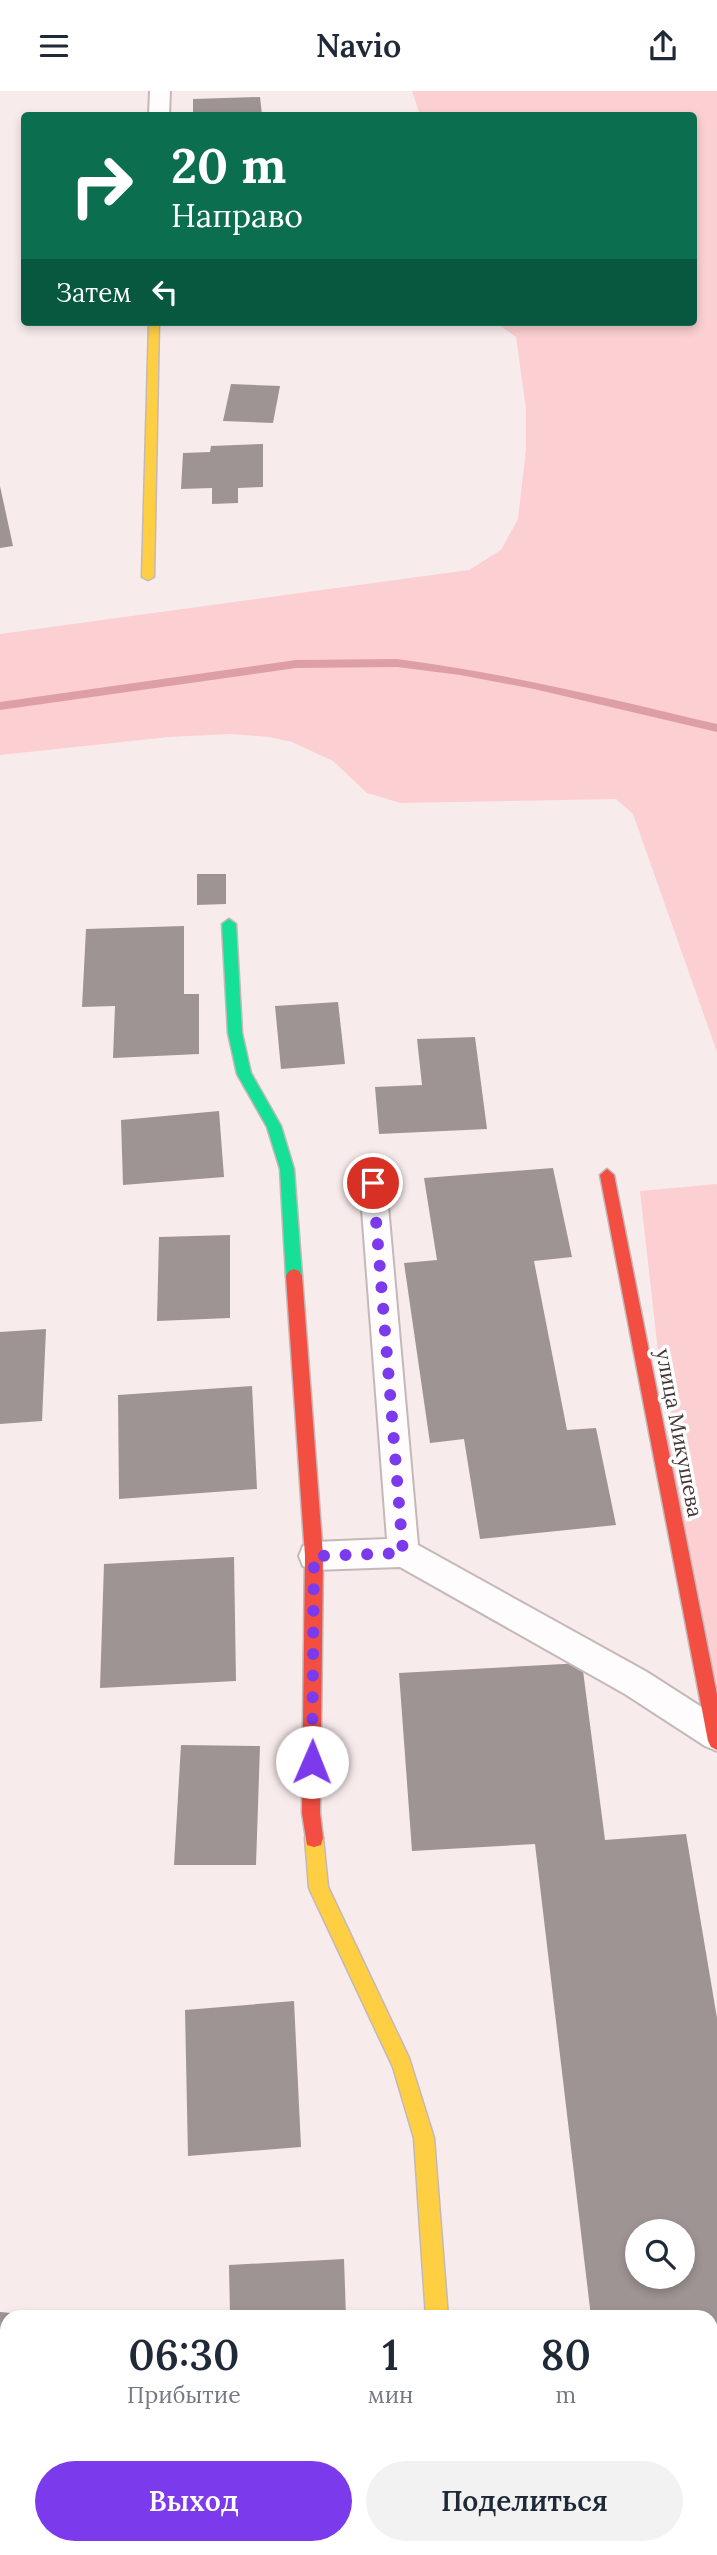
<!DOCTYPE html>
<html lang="ru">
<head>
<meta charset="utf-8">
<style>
	body { margin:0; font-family:Lora,serif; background:#f2f2f3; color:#1f2937; height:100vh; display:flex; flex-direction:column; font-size:26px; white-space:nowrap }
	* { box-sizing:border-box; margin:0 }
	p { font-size:23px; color:#747a83 }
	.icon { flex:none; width:38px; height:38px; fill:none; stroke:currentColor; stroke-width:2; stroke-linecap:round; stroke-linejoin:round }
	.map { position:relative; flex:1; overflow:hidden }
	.drawer { position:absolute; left:0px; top:2219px; width:718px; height:245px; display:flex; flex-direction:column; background:#fff; border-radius:21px 21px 0 0; box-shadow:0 4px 10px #0003 }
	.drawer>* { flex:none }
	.hud { position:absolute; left:21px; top:21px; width:676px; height:214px; border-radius:7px; box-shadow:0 4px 10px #0003; background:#0b6e4f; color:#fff; overflow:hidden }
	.tools { position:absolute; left:625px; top:2128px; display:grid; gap:14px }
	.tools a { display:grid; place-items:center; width:70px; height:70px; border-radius:50%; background:#fff; box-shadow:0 4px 10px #0003; font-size:35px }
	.pin { position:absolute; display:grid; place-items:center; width:60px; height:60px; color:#fff; margin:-30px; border:4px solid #fff; border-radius:50%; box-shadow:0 2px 7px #0007 }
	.me { position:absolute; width:77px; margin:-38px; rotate:1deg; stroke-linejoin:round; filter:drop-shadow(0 0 5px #0008) }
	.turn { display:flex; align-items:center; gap:24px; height:147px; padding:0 35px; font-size:32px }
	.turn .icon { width:91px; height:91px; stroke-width:2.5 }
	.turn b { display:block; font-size:49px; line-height:60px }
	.then { display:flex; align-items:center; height:66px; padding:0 35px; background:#0003; gap:14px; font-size:26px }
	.eta { display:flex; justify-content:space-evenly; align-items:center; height:119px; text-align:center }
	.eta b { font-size:42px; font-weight:600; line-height:49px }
	.button { display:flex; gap:14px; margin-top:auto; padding:14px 35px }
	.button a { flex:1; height:80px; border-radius:42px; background:#7c3aed; color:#fff; font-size:28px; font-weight:600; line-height:80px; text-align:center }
	.button a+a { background:#f2f2f3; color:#1f2937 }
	header { display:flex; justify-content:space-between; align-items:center; height:91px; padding:0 35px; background:#fff; font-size:32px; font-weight:600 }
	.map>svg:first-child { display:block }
	.green { fill:#fccfd2 }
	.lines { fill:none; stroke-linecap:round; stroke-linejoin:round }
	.stream { fill:#dd9fa5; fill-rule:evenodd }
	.building { fill:#9f9494; fill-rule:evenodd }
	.lane-casing { stroke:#c4b8b8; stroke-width:4 }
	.street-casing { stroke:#c4b8b8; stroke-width:4 }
	.fast-casing { stroke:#c4b8b8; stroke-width:3 }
	.slow-casing { stroke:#c4b8b8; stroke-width:3 }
	.jam-casing { stroke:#c4b8b8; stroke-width:3 }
	.lane { fill:#fefcfc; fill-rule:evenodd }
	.street { fill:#fefcfc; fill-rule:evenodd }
	.fast { fill:#16e098; fill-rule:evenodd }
	.slow { fill:#ffcf43; fill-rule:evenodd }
	.jam { fill:#f24e42; fill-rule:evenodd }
	.route { stroke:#7c3aed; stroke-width:12; stroke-dasharray:0 21.6 }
	.labels { text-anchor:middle; stroke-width:7; stroke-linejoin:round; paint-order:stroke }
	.street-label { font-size:21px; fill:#443636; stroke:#fff }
</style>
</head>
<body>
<header><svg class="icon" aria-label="menu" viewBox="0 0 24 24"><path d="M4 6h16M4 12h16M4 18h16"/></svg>Navio<svg class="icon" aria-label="share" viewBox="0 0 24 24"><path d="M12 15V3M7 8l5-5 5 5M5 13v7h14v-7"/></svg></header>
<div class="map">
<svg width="717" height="2464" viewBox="0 0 717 2464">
	<rect width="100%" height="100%" fill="#f8ebec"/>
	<g class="green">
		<path d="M 412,0 L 717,0 L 717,961 L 633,723 L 616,708 L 401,712 L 367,702 L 333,670 L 292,651 L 269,646 L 231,643 L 169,646 L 0,664 L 0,543 L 469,479 L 501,459 L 518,428 L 526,358 L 526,318 L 516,246 L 495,231 L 693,231 L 693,24 L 420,24 Z"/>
		<path d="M 717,1093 L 717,1590 L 693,1571 L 640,1100 Z"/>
	</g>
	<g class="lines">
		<path class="stream" d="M 397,568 C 505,582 611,608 717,633 L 717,641 L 534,598 L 460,584 L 397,576 L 296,577 L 0,619 L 0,611 L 296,569 Z"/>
	</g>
	<g class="building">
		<path d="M 260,6 L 262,24 L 193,24 L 193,8 Z"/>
		<path d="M 231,293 L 280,295 L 273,332 L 223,330 Z"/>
		<path d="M 263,353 L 263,396 L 238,397 L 238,412 L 212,413 L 212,397 L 181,398 L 183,362 L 210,361 L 211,355 Z"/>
		<path d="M 0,395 L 13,455 L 0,457 Z"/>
		<path d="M 197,783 L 226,783 L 226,813 L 197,814 Z"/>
		<path d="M 184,835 L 184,903 L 199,903 L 199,963 L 113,967 L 115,915 L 82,916 L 86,838 Z"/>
		<path d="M 338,911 L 345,973 L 281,978 L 275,915 Z"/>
		<path d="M 475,946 L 487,1038 L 379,1043 L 375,996 L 422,994 L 417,948 Z"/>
		<path d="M 219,1020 L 224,1086 L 123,1094 L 121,1029 Z"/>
		<path d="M 553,1077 L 572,1166 L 534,1170 L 567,1339 L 596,1337 L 616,1434 L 480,1448 L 464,1348 L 430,1352 L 404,1172 L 437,1169 L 424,1087 Z"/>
		<path d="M 230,1144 L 230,1227 L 157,1230 L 159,1146 Z"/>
		<path d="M 46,1238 L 42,1330 L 0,1333 L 0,1241 Z"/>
		<path d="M 252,1295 L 257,1398 L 119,1408 L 118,1304 Z"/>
		<path d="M 234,1466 L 236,1590 L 100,1597 L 104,1473 Z"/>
		<path d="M 582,1572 L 605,1749 L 686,1743 L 717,1927 L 717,2464 L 619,2464 L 618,2457 L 710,2457 L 710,2226 L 591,2226 L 535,1753 L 412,1760 L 399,1582 ZM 637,2140 L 682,2140 L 682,2186 L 637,2186 Z"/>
		<path d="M 181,1654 L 260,1655 L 256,1774 L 174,1774 Z"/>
		<path d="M 294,1910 L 301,2056 L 188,2065 L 185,1919 Z"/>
		<path d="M 344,2168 L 346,2226 L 230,2226 L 229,2174 Z"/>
		<path d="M 0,2221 L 33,2224 L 7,2226 L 7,2432 L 2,2464 Z"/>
	</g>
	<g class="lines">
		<g class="lane-casing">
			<path id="lane" d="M 373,1081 L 382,1084 L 386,1092 L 418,1454 L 647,1581 L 717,1626 L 717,1660 L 705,1655 L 625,1603 L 400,1476 L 314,1479 L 303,1475 L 299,1465 L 303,1455 L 314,1451 L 387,1448 L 360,1092 L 364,1084 Z"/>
		</g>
		<g class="street-casing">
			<g id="street">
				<path d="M 150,0 L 170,0 L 169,24 L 149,24 Z"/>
				<path d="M 425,2457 L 481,2457 L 482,2464 L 426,2464 Z"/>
			</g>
		</g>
		<g class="fast-casing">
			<path id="fast" d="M 229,828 L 236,833 L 242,942 L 251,982 L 281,1035 L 294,1078 L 302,1185 L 299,1190 L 289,1190 L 286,1185 L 280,1078 L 267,1036 L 237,983 L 228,942 L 222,833 Z"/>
		</g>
		<g class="slow-casing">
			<g id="slow">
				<path d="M 149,231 L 159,231 L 154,486 L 148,489 L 142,486 Z"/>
				<path d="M 314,1738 L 321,1740 L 323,1747 L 328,1796 L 409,1967 L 434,2047 L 448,2226 L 426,2226 L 414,2047 L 393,1976 L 309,1797 L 305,1747 L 307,1740 Z"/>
			</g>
		</g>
		<g class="jam-casing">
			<g id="jam">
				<path d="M 607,1078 L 614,1084 L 717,1604 L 717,1659 L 711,1656 L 708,1650 L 600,1084 Z"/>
				<path d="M 294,1178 L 299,1180 L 302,1185 L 323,1465 L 320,1722 L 323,1747 L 321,1754 L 314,1756 L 307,1754 L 302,1722 L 305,1465 L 286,1185 L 289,1180 Z"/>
			</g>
		</g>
		<use href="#lane" class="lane"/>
		<use href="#street" class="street"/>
		<use href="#fast" class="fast"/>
		<use href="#slow" class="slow"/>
		<use href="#jam" class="jam"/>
	</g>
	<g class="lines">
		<path class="route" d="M 312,1671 L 314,1465 L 403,1462 L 373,1092"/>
	</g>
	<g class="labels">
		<g class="street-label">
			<text transform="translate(679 1342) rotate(79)" y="7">улица Микушева</text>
		</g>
	</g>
</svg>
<div class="tools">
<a><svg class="icon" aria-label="search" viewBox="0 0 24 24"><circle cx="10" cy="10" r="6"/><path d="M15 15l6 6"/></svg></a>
</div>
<div class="pin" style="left:373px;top:1092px;background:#d93025"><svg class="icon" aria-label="arrive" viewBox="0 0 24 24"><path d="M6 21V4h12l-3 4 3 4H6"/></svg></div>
<svg class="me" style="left:312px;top:1671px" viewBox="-20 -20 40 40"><circle r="19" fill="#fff"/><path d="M0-13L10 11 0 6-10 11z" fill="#7c3aed"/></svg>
<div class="hud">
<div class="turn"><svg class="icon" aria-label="right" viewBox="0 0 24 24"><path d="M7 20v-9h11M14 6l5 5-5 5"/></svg><div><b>20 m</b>Направо</div></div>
<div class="then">Затем<svg class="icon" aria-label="left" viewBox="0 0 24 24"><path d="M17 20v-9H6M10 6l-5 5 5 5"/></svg></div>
</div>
<section class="drawer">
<div class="eta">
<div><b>06:30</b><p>Прибытие</p></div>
<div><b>1</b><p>мин</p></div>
<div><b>80</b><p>m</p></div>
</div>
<div class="button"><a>Выход</a><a>Поделиться</a></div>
</section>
</div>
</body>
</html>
